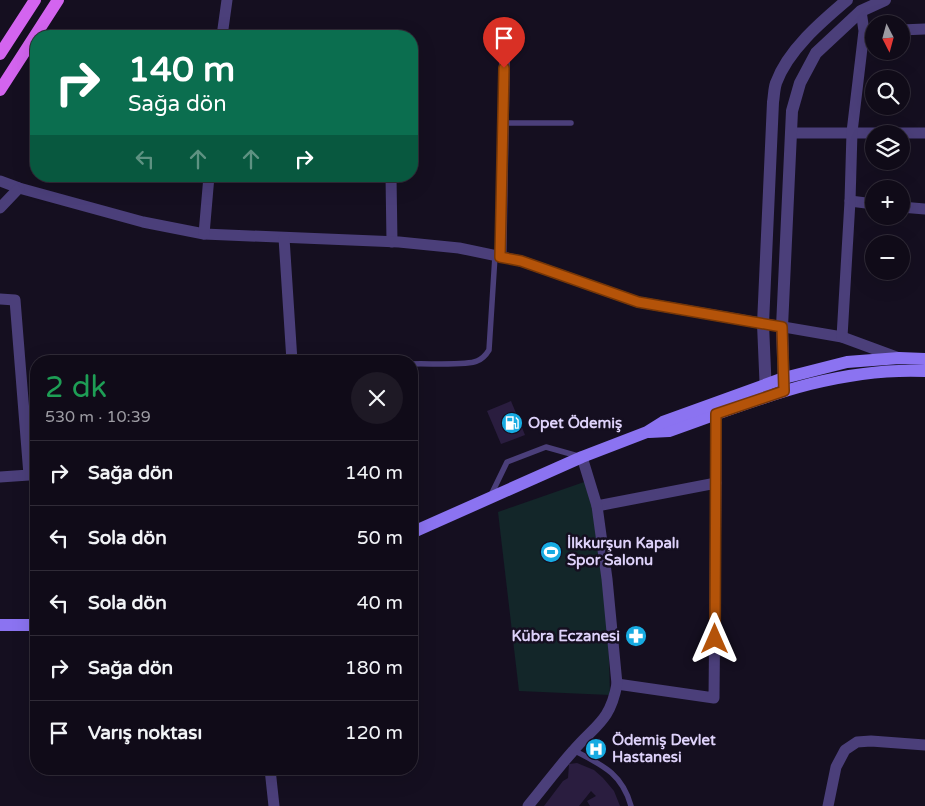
<!DOCTYPE html>
<html lang="tr">
<head>
<meta charset="utf-8">
<style>
	body { margin:0; font-family:"Varela Round",sans-serif; background:#1e1925; color:#f1f3f6; height:100vh; display:flex; flex-direction:column; font-size:19px; white-space:nowrap }
	* { box-sizing:border-box; margin:0 }
	p { font-size:16px; color:#9c9ba2 }
	.icon { flex:none; width:28px; height:28px; fill:none; stroke:currentColor; stroke-width:2; stroke-linecap:round; stroke-linejoin:round }
	.map { position:relative; flex:1; overflow:hidden }
	.panel { position:absolute; left:30px; top:355px; width:388px; height:420px; display:flex; flex-direction:column; background:#100b18; border-radius:20px; box-shadow:0 5px 20px #0002,0 0 0 1px #302b37 }
	.panel>* { flex:none }
	.guide { position:absolute; left:30px; top:30px; width:388px; height:152px; border-radius:20px; box-shadow:0 5px 20px #0002,0 0 0 1px #302b37; background:#0b6e4f; color:#fff; overflow:hidden }
	.needle { width:32px; rotate:174deg }
	.controls { position:absolute; left:865px; top:15px; display:grid; gap:10px }
	.controls a { display:grid; place-items:center; width:45px; height:45px; border-radius:50%; background:#100b18; box-shadow:0 5px 20px #0002,0 0 0 1px #302b37; font-size:25px }
	.pin { position:absolute; display:grid; place-items:center; width:42px; height:42px; color:#fff; margin:-51px -21px; border-radius:50% 50% 50% 0; rotate:-45deg; box-shadow:0 0 5px #0007 }
	.pin .icon { rotate:45deg }
	.me { position:absolute; width:55px; margin:-28px; rotate:0deg; stroke-linejoin:round; filter:drop-shadow(0 0 4px #0008) }
	.turn { display:flex; align-items:center; gap:18px; height:105px; padding:0 15px; font-size:22px }
	.turn .icon { width:65px; height:65px; stroke-width:2.5 }
	.turn b { display:block; font-size:35px; line-height:42px }
	.lanes { display:flex; align-items:center; height:48px; padding:0 15px; background:#0003; justify-content:center; gap:25px; direction:ltr }
	.lanes .off { opacity:.35 }
	.round { display:grid; place-items:center; flex:none; width:52px; height:52px; border-radius:26px; background:#1e1925 }
	.headline { display:flex; align-items:center; justify-content:space-between; height:85px; padding:0 15px }
	h1 { font-size:30px; font-weight:600; line-height:38px; color:#1e9e55 }
	ul { padding:0; list-style:none }
	li { display:flex; align-items:center; gap:15px; height:65px; padding:0 15px; border-top:1px solid #302b37 }
	li div { flex:1 }
	li b { display:block; font-size:19px }
	li em { font-style:normal }
	.map>svg:first-child { display:block }
	.green { fill:#132629 }
	.building { fill:#2a1d3f }
	.lines { fill:none; stroke-linecap:round; stroke-linejoin:round }
	.service { stroke:#4b3f7a; stroke-width:5.5 }
	.minor { stroke:#4b3f7a; stroke-width:11 }
	.tertiary { stroke:#4b3f7a; stroke-width:12 }
	.secondary { stroke:#8b73f1; stroke-width:12 }
	.primary { stroke:#d364ef; stroke-width:12 }
	.route-casing { stroke:#753606; stroke-width:12 }
	.route { stroke:#b45309; stroke-width:9 }
	.labels { text-anchor:middle; stroke-width:5; stroke-linejoin:round; paint-order:stroke }
	.poi-label { font-size:15px; font-weight:bold; fill:#ded2fa; stroke:#150f20; text-anchor:start }
</style>
</head>
<body>
<div class="map">
<svg width="925" height="806" viewBox="0 0 925 806">
	<rect width="100%" height="100%" fill="#150f20"/>
	<path class="green" d="M 587,481 L 607,592 L 610,695 L 519,691 L 498,512 Z"/>
	<g class="building">
		<path d="M 511,401 L 525,435 L 501,444 L 487,411 Z"/>
		<path d="M 577,763 L 594,770 L 603,778 L 614,791 L 620,806 L 590,806 L 587,801 L 596,796 L 591,791 L 579,806 L 544,806 L 563,781 L 568,778 L 569,764 Z"/>
	</g>
	<g class="lines">
		<g class="service">
			<path d="M 503,123 L 571,123"/>
			<path d="M 411,364 C 425,363 467,366 477,361 C 482,359 486,355 489,350 L 495,256"/>
			<path d="M 491,495 L 507,462 L 546,447 L 578,456"/>
			<path d="M 573,750 C 602,765 622,773 631,806"/>
		</g>
		<g class="minor">
			<path d="M 901,30 L 925,29"/>
			<path d="M 222,36 L 227,0"/>
			<path d="M 791,133 L 925,133"/>
			<path d="M 391,176 L 392,242"/>
			<path d="M 0,181 L 19,188 L 143,222 L 204,234 L 399,242 L 459,248 L 521,261 L 638,302 L 842,337 L 899,358"/>
			<path d="M 850,201 L 874,204"/>
			<path d="M 901,207 L 925,209"/>
			<path d="M 0,208 L 19,188"/>
			<path d="M 204,234 L 209,176"/>
			<path d="M 284,238 L 292,361"/>
			<path d="M 501,257 L 505,31"/>
			<path d="M 0,299 L 15,300 L 29,475 L 0,477"/>
			<path d="M 842,337 L 850,201 L 852,132 L 864,31 L 861,11"/>
			<path d="M 716,483 L 716,414"/>
			<path d="M 597,506 L 716,483 L 714,698 L 617,684"/>
			<path d="M 270,769 L 274,806"/>
			<path d="M 528,806 C 543,788 557,769 573,751 C 595,725 610,722 617,684 L 607,579 L 597,506 L 582,457"/>
			<path d="M 828,806 L 836,767 L 845,750 L 857,742 L 871,741 L 925,745"/>
		</g>
		<g class="tertiary">
			<path d="M 784,388 L 782,327 L 792,111 L 800,83 L 816,53 L 861,11 L 885,0"/>
			<path d="M 766,394 L 763,324 L 773,102 C 774,96 774,89 776,83 C 788,50 821,22 847,0"/>
		</g>
		<g class="secondary">
			<path d="M 649,432 L 669,431 C 754,401 833,367 925,371"/>
			<path d="M 411,533 L 582,457 L 647,432 L 663,422 L 784,378 L 847,362 L 899,358 L 925,359"/>
			<path d="M 0,625 L 36,625"/>
		</g>
		<g class="primary">
			<path d="M 0,54 L 35,0"/>
			<path d="M 0,90 L 58,0"/>
		</g>
	</g>
	<g class="lines">
		<g class="route-casing">
			<path id="route" d="M 504,68 L 500,257 L 521,261 L 638,302 L 782,327 L 784,391 L 716,414 L 715,639"/>
		</g>
		<use href="#route" class="route"/>
	</g>
	<defs>
		<g id="fuel-disc" transform="scale(1.125)"><circle r="9.5" fill="#17abe2" stroke="#150f20"/><path d="M-5.5-6h7V0h2V4h1.3V-2.5L3-4.5l.8-.8L6-3V5H2.5V1h-1V6h-7ZM-4.2-4.7v3.2H.2V-4.7Z" fill="#fff"/></g>
		<g id="stadium-disc" transform="scale(1.125)"><circle r="9.5" fill="#17abe2" stroke="#150f20"/><path d="M0-5a6.5 5 0 1 0 0 10a6.5 5 0 1 0 0-10ZM-3.5-1.8h7v3.6h-7Z" fill="#fff"/></g>
		<g id="pharmacy-disc" transform="scale(1.125)"><circle r="9.5" fill="#17abe2" stroke="#150f20"/><path d="M-2-6h4v4h4v4h-4v4h-4v-4h-4v-4h4Z" fill="#fff"/></g>
		<g id="hospital-disc" transform="scale(1.125)"><circle r="9.5" fill="#17abe2" stroke="#150f20"/><path d="M-5-5h3v3.5h4V-5h3V5h-3V1.5h-4V5h-3Z" fill="#fff"/></g>
	</defs>
	<g fill-rule="evenodd">
		<use href="#fuel-disc" x="512" y="423"/>
		<use href="#stadium-disc" x="551" y="552"/>
		<use href="#pharmacy-disc" x="636" y="636"/>
		<use href="#hospital-disc" x="596" y="749"/>
	</g>
	<g class="labels">
		<g class="poi-label">
			<text x="528" y="428">Opet Ödemiş</text>
			<text x="567" y="548">İlkkurşun Kapalı<tspan x="567" dy="17">Spor Salonu</tspan></text>
			<text x="620" y="641" text-anchor="end">Kübra Eczanesi</text>
			<text x="612" y="745">Ödemiş Devlet<tspan x="612" dy="17">Hastanesi</tspan></text>
		</g>
	</g>
</svg>
<div class="controls">
<a><svg class="needle" viewBox="-14 -14 28 28"><path d="M0-13l5 13h-10z" fill="#e53935"/><path d="M0 13l5-13h-10z" fill="#9c9ba2"/></svg></a>
<a><svg class="icon" aria-label="search" viewBox="0 0 24 24"><circle cx="10" cy="10" r="6"/><path d="M15 15l6 6"/></svg></a>
<a><svg class="icon" aria-label="layers" viewBox="0 0 24 24"><path d="M12 4l9 5-9 5-9-5zM3 14l9 5 9-5"/></svg></a>
<a>+</a>
<a>−</a>
</div>
<div class="pin" style="left:504px;top:68px;background:#d93025"><svg class="icon" aria-label="arrive" viewBox="0 0 24 24"><path d="M6 21V4h12l-3 4 3 4H6"/></svg></div>
<svg class="me" style="left:715px;top:639px" viewBox="-20 -20 40 40"><path d="M0-17L14 15 0 8-14 15z" fill="#b45309" stroke="#fff" stroke-width="4"/></svg>
<div class="guide">
<div class="turn"><svg class="icon" aria-label="right" viewBox="0 0 24 24"><path d="M7 20v-9h11M14 6l5 5-5 5"/></svg><div><b>140 m</b>Sağa dön</div></div>
<div class="lanes"><svg class="icon off" aria-label="left" viewBox="0 0 24 24"><path d="M17 20v-9H6M10 6l-5 5 5 5"/></svg><svg class="icon off" aria-label="ahead" viewBox="0 0 24 24"><path d="M12 20V5M6 11l6-6 6 6"/></svg><svg class="icon off" aria-label="ahead" viewBox="0 0 24 24"><path d="M12 20V5M6 11l6-6 6 6"/></svg><svg class="icon" aria-label="right" viewBox="0 0 24 24"><path d="M7 20v-9h11M14 6l5 5-5 5"/></svg></div>
</div>
<section class="panel">
<div class="headline"><div><h1>2 dk</h1><p>530 m · 10:39</p></div><a class="round"><svg class="icon" aria-label="close" viewBox="0 0 24 24"><path d="M6 6l12 12M18 6L6 18"/></svg></a></div>
<ul>
<li><svg class="icon" aria-label="right" viewBox="0 0 24 24"><path d="M7 20v-9h11M14 6l5 5-5 5"/></svg><div><b>Sağa dön</b></div><em>140 m</em></li>
<li><svg class="icon" aria-label="left" viewBox="0 0 24 24"><path d="M17 20v-9H6M10 6l-5 5 5 5"/></svg><div><b>Sola dön</b></div><em>50 m</em></li>
<li><svg class="icon" aria-label="left" viewBox="0 0 24 24"><path d="M17 20v-9H6M10 6l-5 5 5 5"/></svg><div><b>Sola dön</b></div><em>40 m</em></li>
<li><svg class="icon" aria-label="right" viewBox="0 0 24 24"><path d="M7 20v-9h11M14 6l5 5-5 5"/></svg><div><b>Sağa dön</b></div><em>180 m</em></li>
<li><svg class="icon" aria-label="arrive" viewBox="0 0 24 24"><path d="M6 21V4h12l-3 4 3 4H6"/></svg><div><b>Varış noktası</b></div><em>120 m</em></li>
</ul>
</section>
</div>
</body>
</html>
